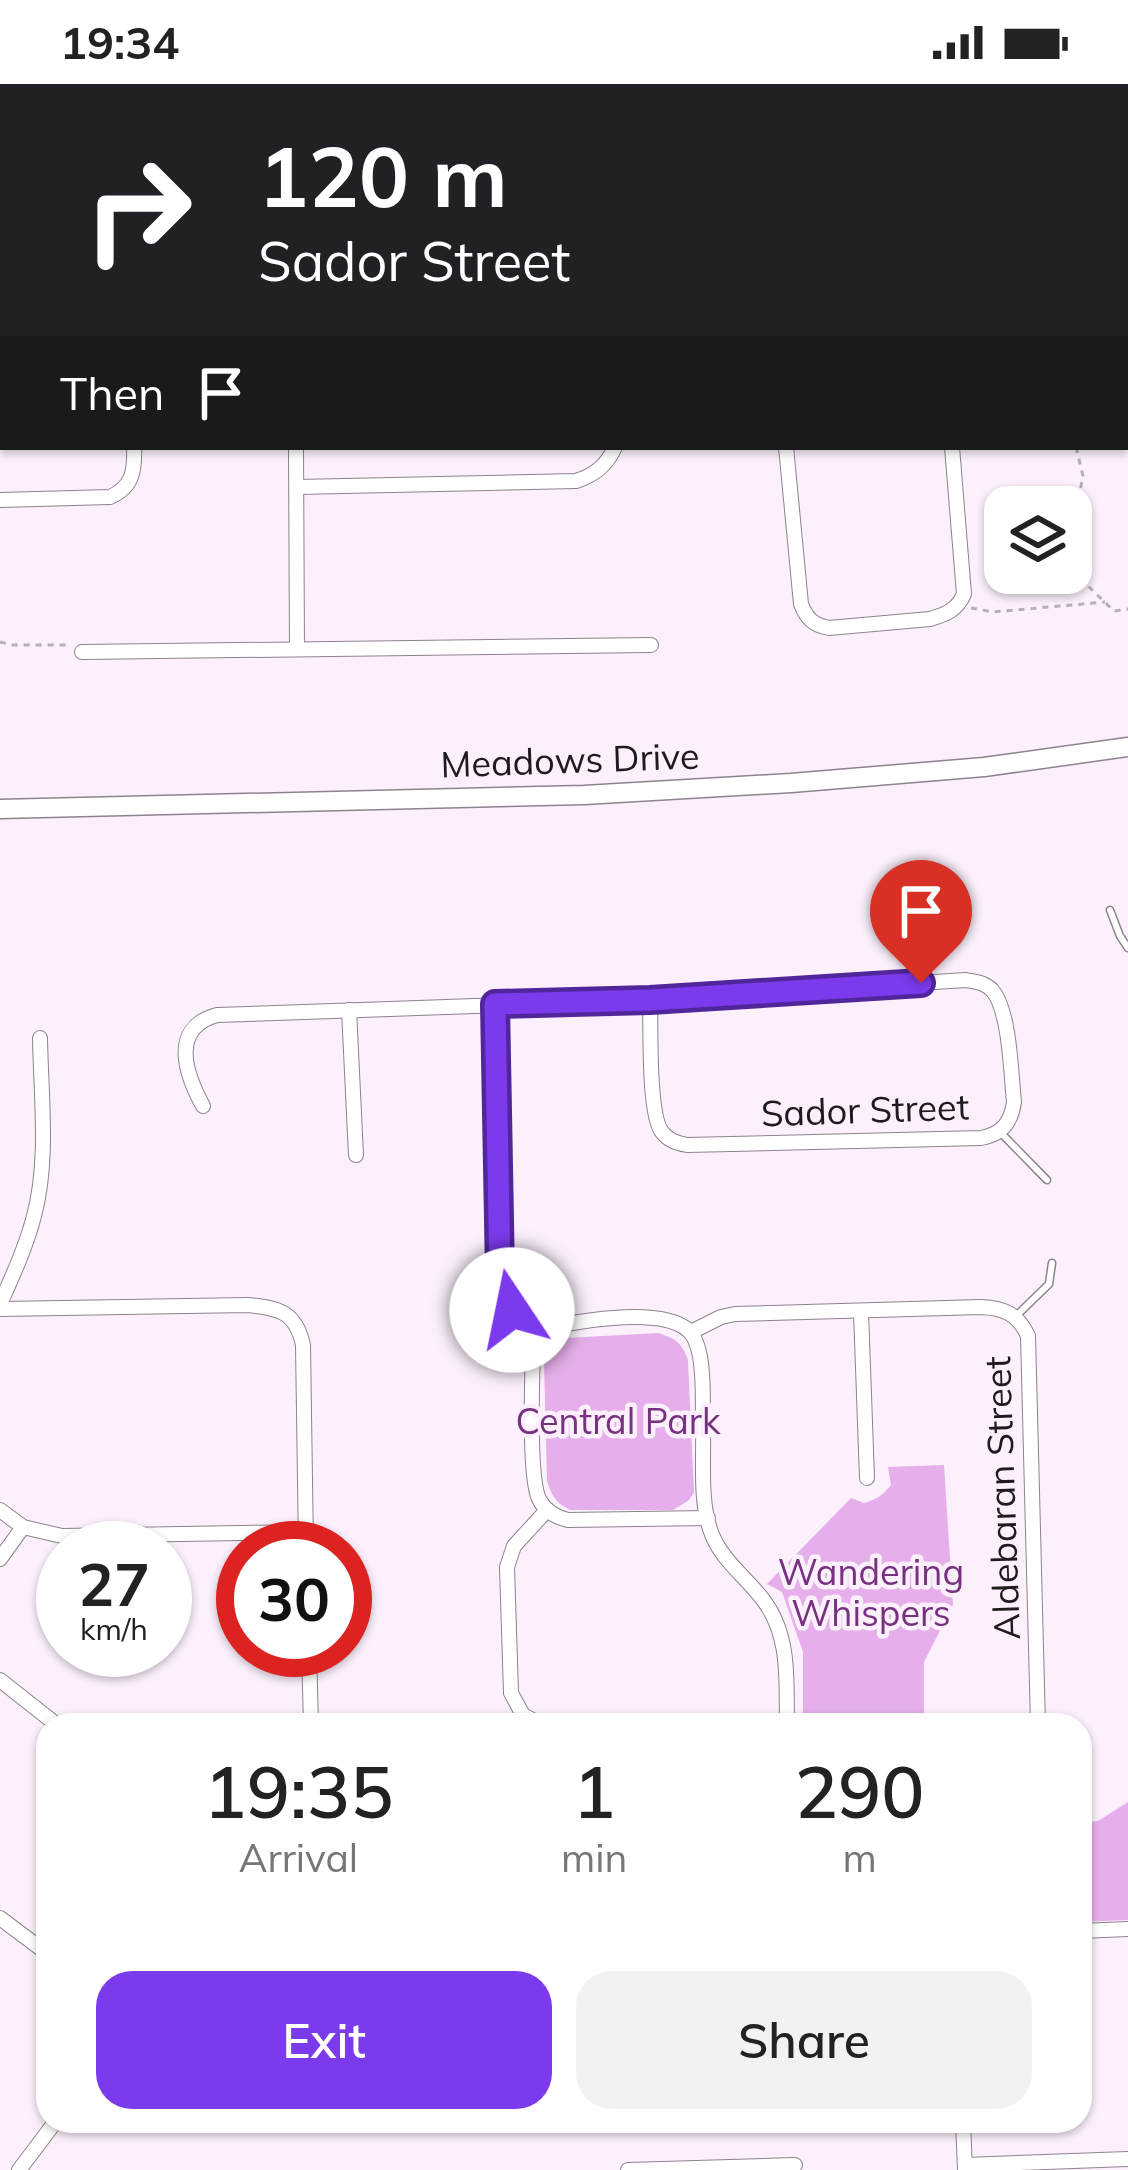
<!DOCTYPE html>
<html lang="en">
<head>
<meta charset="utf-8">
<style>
	body { margin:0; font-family:Mulish,sans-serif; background:#f2f2f2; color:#222; height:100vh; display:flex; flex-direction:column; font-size:45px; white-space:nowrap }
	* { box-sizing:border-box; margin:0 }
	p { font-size:39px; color:#767676 }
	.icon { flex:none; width:66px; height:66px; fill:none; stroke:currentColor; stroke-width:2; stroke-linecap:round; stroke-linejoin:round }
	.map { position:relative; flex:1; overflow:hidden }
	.side { position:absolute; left:36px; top:1629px; width:1056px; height:420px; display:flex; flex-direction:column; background:#fff; border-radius:36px; box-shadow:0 3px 9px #0004 }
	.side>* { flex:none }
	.hud { position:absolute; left:0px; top:0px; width:1128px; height:366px; box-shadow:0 3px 9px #0004; background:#202124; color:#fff; overflow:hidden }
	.fabs { position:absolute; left:984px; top:402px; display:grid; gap:24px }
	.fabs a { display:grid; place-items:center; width:108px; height:108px; border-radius:24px; background:#fff; box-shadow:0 3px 9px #0004; font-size:60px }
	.speed { position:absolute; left:36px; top:1437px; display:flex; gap:24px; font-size:60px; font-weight:700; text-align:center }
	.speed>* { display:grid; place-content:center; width:156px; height:156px; border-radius:50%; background:#fff; box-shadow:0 3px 9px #0004; line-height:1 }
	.speed small { font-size:30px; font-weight:400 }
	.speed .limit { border:18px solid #d22; background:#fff; color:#111 }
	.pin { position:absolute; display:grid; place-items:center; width:102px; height:102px; color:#fff; margin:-123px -51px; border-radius:50% 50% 50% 0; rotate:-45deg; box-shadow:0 0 12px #0007 }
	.pin .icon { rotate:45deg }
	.me { position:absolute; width:132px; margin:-66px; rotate:349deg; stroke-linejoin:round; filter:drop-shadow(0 0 9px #0008) }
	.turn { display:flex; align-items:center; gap:42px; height:252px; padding:0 60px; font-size:54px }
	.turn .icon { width:156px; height:156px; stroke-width:2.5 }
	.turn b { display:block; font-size:84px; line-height:102px }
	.then { display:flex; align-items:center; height:114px; padding:0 60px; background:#0003; gap:24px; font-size:45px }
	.eta { display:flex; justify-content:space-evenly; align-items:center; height:204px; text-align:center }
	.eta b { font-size:72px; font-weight:600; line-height:84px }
	.button { display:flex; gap:24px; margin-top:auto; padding:24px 60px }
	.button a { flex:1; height:138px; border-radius:36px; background:#7c3aed; color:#fff; font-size:48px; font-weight:600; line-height:138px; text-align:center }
	.button a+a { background:#f2f2f2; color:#222 }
	.status { display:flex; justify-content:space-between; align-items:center; height:84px; padding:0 60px; background:#fff; direction:ltr }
	.status svg { height:33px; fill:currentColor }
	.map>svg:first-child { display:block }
	.green { fill:#e6afeb }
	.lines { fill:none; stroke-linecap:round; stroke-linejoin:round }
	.lane-casing { stroke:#8d838e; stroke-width:9 }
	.street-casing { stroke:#8d838e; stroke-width:16 }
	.secondary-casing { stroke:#8d838e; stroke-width:21 }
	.path { stroke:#b7afb8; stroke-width:3; stroke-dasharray:6 6; stroke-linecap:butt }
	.lane { stroke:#fff; stroke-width:6 }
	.street { stroke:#fff; stroke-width:14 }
	.secondary { stroke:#fff; stroke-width:18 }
	.route-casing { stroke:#51269a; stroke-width:30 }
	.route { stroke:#7c3aed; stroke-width:21 }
	.labels { text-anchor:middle; stroke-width:9; stroke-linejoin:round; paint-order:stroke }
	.street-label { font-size:36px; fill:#1e1a1e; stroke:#fbf0fc }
	.park-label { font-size:36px; fill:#783180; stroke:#fbf0fc }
</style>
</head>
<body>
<div class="status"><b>19:34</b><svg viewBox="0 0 49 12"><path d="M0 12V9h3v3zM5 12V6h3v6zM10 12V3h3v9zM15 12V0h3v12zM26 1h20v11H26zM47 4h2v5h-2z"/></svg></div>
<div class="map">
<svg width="1128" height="2086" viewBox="0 0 1128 2086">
	<rect width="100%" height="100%" fill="#fbf0fc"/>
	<g class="green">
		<path d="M 658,1249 C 675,1254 682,1259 688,1276 L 694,1409 L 688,1417 L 673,1426 L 570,1426 C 557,1420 551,1411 547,1397 L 544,1277 L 549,1267 L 567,1254 Z"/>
		<path d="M 944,1381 L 953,1521 L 924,1578 L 924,1641 L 803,1641 L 803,1568 L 782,1508 L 767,1500 L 851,1414 L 864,1419 C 876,1416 883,1411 891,1401 L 888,1383 Z"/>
		<path d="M 1128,1718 L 1128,1836 L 1080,1838 L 1080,1739 L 1098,1737 Z"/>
	</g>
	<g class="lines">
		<g class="lane-casing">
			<g id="lane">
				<path d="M 1110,826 L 1120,852 L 1128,864"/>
				<path d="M 1000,1048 L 1047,1096"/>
				<path d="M 1016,1232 L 1049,1200 L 1052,1179"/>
			</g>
		</g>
		<g class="street-casing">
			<g id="street">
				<path d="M 175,0 L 180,3"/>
				<path d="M 757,0 L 757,3"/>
				<path d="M 921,0 L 922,3"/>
				<path d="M 1037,0 L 1038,3"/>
				<path d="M 525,3 L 527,0"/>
				<path d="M 0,76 L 3,78"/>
				<path d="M 1125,195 L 1128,195"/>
				<path d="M 296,363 L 297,565"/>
				<path d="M 786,363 L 801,520 C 807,535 813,541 829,544 L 930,535 C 947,530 957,526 964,510 L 952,363"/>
				<path d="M 297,403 L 576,397 C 595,391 607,381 615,363"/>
				<path d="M 0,416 L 110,413 C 133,403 135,386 134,363"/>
				<path d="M 82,568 L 651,561"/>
				<path d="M 495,920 L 501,1201 L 512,1226 L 535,1245"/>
				<path d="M 349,926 L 356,1071"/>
				<path d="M 203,1022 C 186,991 169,944 217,931 L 650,916 L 966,896 C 976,898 984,898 992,906 C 1010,926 1011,991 1014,1018 C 1011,1039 1002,1050 981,1054 L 687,1061 C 677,1059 669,1057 662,1048 C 648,1030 651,943 650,916"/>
				<path d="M 0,1220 C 13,1191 26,1163 34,1132 C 49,1076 41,1013 40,954"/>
				<path d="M 0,1225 L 248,1221 C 279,1224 296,1228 303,1261 L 306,1464"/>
				<path d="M 861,1228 L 867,1394"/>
				<path d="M 535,1245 C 573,1239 658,1221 688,1246 C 707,1262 702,1321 703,1344 C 704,1378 699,1421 713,1453 C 724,1478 748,1495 764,1517 C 791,1553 786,1599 787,1641"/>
				<path d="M 535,1245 C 532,1274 528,1392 539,1415 C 545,1427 555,1433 568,1436 L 708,1434"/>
				<path d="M 691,1248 L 721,1233 L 735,1230 L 981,1223 C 1004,1224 1018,1230 1028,1252 L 1038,1641"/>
				<path d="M 0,1426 L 23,1443 L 62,1452 L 306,1448"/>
				<path d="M 0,1475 L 23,1443"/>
				<path d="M 309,1566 L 311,1641"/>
				<path d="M 0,1596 L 57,1641"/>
				<path d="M 542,1641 L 523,1631 L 511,1609 L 507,1483 L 514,1462 L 547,1426"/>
				<path d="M 599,1641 L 626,1640"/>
				<path d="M 0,1834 L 48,1870"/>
				<path d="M 1080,1847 L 1128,1845"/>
				<path d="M 963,2037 L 965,2086"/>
				<path d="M 965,2081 L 1128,2075"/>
				<path d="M 19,2086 L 56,2037"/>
				<path d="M 628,2086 L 795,2081"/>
			</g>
		</g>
		<g class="secondary-casing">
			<path id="secondary" d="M 0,725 L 584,711 L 791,699 L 984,683 L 1128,663"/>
		</g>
		<g class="path">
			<path d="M 1125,343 L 1128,343"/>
			<path d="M 1076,363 L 1083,392 L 1078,417 L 1085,436 L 1087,458 L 1082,482 L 1087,501 L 1114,527 L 1128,525"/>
			<path d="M 971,524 L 993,528 L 1105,518"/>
			<path d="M 0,558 L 13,561 L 70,561"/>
		</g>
		<use href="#lane" class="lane"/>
		<use href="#street" class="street"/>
		<use href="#secondary" class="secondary"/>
	</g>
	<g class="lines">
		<g class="route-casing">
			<path id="route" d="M 512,1226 L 505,1213 L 500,1190 L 495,920 L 650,916 L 921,899"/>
		</g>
		<use href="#route" class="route"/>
	</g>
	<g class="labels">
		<g class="street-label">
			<text transform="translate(570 676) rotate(-2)" y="13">Meadows Drive</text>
			<text transform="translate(865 1026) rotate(-2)" y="13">Sador Street</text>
			<text transform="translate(1002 1414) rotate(-92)" y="13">Aldebaran Street</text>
		</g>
		<g class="park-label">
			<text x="618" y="1350">Central Park</text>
			<text x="871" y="1501">Wandering<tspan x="871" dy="41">Whispers</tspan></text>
		</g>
	</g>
</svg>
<div class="fabs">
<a><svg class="icon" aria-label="layers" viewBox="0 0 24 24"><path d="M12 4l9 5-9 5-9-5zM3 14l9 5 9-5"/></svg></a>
</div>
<div class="speed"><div>27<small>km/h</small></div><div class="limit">30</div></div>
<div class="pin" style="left:921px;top:899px;background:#d93025"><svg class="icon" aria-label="arrive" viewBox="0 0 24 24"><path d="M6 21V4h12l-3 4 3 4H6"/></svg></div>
<svg class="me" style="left:512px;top:1226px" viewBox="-20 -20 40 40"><circle r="19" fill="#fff"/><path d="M0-13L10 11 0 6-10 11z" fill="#7c3aed"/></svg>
<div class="hud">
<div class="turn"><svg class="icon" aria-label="right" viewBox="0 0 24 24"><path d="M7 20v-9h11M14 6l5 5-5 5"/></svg><div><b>120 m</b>Sador Street</div></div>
<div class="then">Then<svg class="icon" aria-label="arrive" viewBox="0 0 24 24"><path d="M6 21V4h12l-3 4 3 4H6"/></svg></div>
</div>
<section class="side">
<div class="eta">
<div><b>19:35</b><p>Arrival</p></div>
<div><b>1</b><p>min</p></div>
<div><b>290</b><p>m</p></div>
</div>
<div class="button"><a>Exit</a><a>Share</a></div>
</section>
</div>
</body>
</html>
